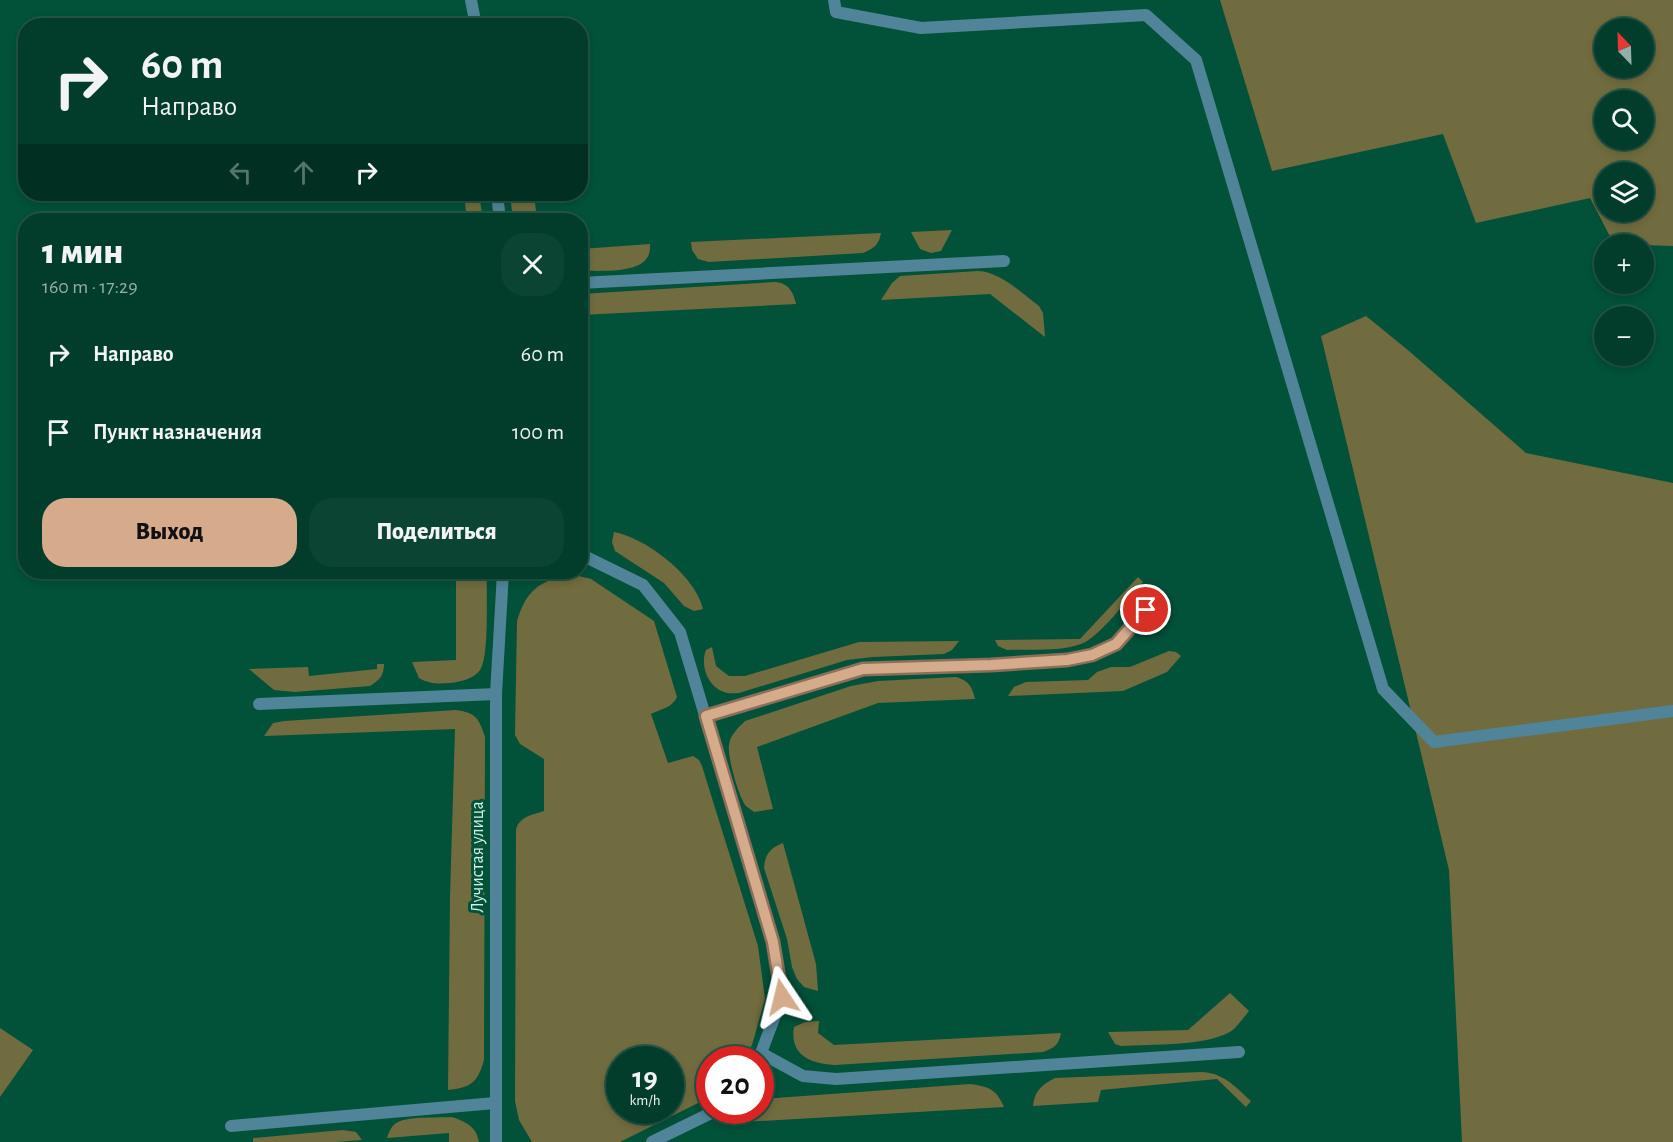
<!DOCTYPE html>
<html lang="ru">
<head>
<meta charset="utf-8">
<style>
	body { margin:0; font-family:"Alegreya Sans",sans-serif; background:#0c4433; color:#f1f3f6; height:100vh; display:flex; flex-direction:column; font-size:22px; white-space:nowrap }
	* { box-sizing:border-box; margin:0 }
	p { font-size:20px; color:#96aea9 }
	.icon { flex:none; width:33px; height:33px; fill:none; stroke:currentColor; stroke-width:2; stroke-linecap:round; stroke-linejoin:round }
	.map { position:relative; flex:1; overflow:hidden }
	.sheet { position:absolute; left:18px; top:213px; width:570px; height:366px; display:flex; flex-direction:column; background:#023d2b; border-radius:24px; box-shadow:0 3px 9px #0003,0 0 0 2px #235647 }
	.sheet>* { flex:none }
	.banner { position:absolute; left:18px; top:18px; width:570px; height:183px; border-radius:24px; box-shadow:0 3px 9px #0003,0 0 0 2px #235647; background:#023d2b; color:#f1f3f6; overflow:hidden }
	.needle { width:39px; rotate:337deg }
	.tools { position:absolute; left:1594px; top:18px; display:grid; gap:12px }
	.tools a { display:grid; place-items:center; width:60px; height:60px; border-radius:50%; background:#023d2b; box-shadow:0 3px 9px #0003,0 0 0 2px #235647; font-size:30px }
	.speed { position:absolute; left:606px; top:1046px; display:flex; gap:12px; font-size:30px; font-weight:700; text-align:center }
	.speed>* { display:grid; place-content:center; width:78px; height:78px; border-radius:50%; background:#023d2b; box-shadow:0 3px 9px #0003,0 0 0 2px #235647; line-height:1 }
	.speed small { font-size:15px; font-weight:400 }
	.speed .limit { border:9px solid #d22; background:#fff; color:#111 }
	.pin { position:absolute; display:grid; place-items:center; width:51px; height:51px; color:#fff; margin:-26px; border:3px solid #fff; border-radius:50%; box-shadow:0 2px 6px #0007 }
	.me { position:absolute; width:66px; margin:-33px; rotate:350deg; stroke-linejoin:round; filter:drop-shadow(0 0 4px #0008) }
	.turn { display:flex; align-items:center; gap:21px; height:126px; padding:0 24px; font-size:27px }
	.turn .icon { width:78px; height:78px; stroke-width:2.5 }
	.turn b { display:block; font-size:42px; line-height:51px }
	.lanes { display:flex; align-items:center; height:57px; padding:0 24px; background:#0003; justify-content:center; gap:30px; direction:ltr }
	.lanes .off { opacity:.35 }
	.round { display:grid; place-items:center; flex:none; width:63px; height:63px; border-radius:24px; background:#0c4433 }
	.summary { display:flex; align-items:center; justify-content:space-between; height:102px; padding:0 24px }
	h1 { font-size:36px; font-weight:800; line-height:45px }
	.button { display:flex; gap:12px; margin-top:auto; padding:12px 24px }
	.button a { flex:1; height:69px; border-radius:24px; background:#d6ab8b; color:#111; font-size:24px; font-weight:800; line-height:69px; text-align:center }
	.button a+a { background:#0c4433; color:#f1f3f6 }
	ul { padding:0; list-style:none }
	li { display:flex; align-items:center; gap:18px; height:78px; padding:0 24px }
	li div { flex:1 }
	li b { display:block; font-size:22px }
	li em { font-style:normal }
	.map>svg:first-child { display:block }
	.green { fill:#706c3f; fill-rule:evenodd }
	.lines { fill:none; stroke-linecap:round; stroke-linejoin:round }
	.service { stroke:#508498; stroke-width:12 }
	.minor { stroke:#508498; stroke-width:12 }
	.route-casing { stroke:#8b6f5a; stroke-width:15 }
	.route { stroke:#d6ab8b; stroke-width:10 }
	.labels { text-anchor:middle; stroke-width:6; stroke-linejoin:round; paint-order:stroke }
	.street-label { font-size:18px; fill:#d3f4e4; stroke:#025139 }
</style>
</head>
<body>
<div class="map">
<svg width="1673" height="1142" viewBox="0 0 1673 1142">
	<rect width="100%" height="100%" fill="#025139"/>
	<g class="green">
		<path d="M 1220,0 L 1673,0 L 1673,246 L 1614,244 L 1590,198 L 1476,223 L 1443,134 L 1272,171 ZM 1605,28 L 1644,28 L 1644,68 L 1605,68 ZM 1644,100 L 1644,140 L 1605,140 L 1605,100 ZM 1644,172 L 1644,212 L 1605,212 L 1605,172 Z"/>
		<path d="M 464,194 L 479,194 L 483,220 L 467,220 Z"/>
		<path d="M 510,194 L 534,194 L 537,220 L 513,220 Z"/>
		<path d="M 952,230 L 941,251 L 931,253 L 920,249 L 911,232 Z"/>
		<path d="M 881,233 C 879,245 874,248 863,253 L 709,262 L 698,259 L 692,250 L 691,242 Z"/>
		<path d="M 650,244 C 650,248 650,251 649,254 C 642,275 598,270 581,271 L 581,249 Z"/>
		<path d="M 978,271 C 1001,272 1021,293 1039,306 L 1043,313 L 1045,337 L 990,294 L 881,300 L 892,283 L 900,276 Z"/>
		<path d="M 775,282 C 789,283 793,292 796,304 L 581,315 L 581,294 Z"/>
		<path d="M 1366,316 L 1409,351 L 1526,453 L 1673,483 L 1673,1142 L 1462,1142 L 1449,870 L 1321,336 Z"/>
		<path d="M 614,532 C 646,538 696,576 703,609 L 694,611 L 684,606 L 664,583 L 615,551 L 612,542 Z"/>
		<path d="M 456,572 L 487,572 C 486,591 490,657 480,670 C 474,679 460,682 450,683 C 438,684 429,684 419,678 L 412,662 L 456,660 Z"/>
		<path d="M 570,574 L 591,579 L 654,621 L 677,697 C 672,708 661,709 651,714 L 668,763 L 693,756 L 699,760 L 702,766 L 758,946 L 765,999 L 752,1045 L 743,1059 L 710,1059 L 709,1094 L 698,1103 L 620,1142 L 532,1142 L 519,1120 L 515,1101 L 516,830 C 519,816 533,815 544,811 L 544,759 L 520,744 L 515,735 L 517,621 C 527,589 539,582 570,574 ZM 620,1059 L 670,1059 L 670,1110 L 620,1110 Z"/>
		<path d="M 1138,577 L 1143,582 C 1129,597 1099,638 1081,644 C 1058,652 1031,649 1007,650 L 998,646 L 995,640 L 1080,639 Z"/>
		<path d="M 959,641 L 952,650 L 944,654 L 873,657 L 847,660 L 739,693 C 734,693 728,694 724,692 C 707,686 700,665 706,650 L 712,647 L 716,666 L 729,676 L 745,676 L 859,642 Z"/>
		<path d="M 1169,651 L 1176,652 L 1181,656 L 1167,672 L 1123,691 L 1008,696 L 1014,687 L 1026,682 L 1088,680 L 1097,672 L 1111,667 L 1130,667 Z"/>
		<path d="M 377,664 L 384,664 C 384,675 380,680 370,686 L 295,692 L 274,690 L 249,669 L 308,667 L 309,676 L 377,669 Z"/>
		<path d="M 956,677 C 969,681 972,686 975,699 L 878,703 L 757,747 L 773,809 L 754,812 C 753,811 747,807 746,806 C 739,798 727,756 729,745 C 730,735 738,728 745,721 L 851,686 L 878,681 Z"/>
		<path d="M 456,710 C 476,713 479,718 485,737 L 484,1060 C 478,1082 471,1088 448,1090 L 450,896 L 455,729 L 264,736 L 273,723 L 284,721 Z"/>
		<path d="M 783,843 L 816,964 L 818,991 L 804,987 L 797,979 L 792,967 L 787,939 L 764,868 C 765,854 770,848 783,843 Z"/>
		<path d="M 1230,993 L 1249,1011 C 1244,1017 1239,1024 1234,1029 C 1212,1047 1150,1044 1121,1046 L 1115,1044 L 1108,1032 L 1188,1030 Z"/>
		<path d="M 819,1021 L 818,1033 L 834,1045 L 1061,1033 C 1059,1045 1054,1048 1043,1052 L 835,1065 C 812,1064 789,1056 794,1027 L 805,1022 Z"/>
		<path d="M 0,1028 L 33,1050 L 0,1097 Z"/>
		<path d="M 1201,1072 C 1224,1073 1234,1086 1251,1101 L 1246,1107 L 1217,1079 L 1101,1090 L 1098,1102 L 1033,1106 C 1035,1090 1042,1085 1055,1078 Z"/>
		<path d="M 970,1084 C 990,1087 996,1089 1004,1107 L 743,1122 L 739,1125 L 738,1115 L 742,1110 L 760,1110 L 761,1099 Z"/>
		<path d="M 452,1117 C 466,1122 476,1126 479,1142 L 449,1142 L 449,1133 L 387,1138 C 389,1131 392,1125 398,1122 C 410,1116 438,1118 452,1117 Z"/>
		<path d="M 343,1130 L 356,1132 L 362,1140 L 335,1142 L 253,1142 L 253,1138 Z"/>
	</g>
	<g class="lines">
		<g class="service">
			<path d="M 834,0 L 836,12 L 921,28 L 1146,15 L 1196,60 L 1383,689 L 1434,742 L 1673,711"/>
			<path d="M 580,283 L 1004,261"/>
			<path d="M 580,558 L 588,558 L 643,585 L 680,632 L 773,942 L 782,997 L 761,1053 L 757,1059"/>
			<path d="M 259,704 L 496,694"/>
			<path d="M 706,716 L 863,669 L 991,665 L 1067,660 L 1092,655 L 1116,644 L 1146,611"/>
			<path d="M 761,1053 L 803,1076 L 836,1079 L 1239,1052"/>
			<path d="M 231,1126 L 495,1103"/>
			<path d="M 652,1142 L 709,1114 L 714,1110"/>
		</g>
		<g class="minor">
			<path d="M 471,0 L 476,26"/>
			<path d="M 497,194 L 500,220"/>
			<path d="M 496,1142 L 496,694 L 503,572"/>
		</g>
	</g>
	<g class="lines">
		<g class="route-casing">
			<path id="route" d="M 782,997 L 773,942 L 706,716 L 863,669 L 991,665 L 1067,660 L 1092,655 L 1116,644 L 1146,610"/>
		</g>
		<use href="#route" class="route"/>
	</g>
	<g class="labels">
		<g class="street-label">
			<text transform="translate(477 857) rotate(-90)" y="6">Лучистая улица</text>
		</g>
	</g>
</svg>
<div class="tools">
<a><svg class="needle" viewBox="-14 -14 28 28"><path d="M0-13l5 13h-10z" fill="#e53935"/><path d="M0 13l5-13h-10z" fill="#96aea9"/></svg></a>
<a><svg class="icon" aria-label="search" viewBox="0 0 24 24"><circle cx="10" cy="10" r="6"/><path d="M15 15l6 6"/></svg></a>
<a><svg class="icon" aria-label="layers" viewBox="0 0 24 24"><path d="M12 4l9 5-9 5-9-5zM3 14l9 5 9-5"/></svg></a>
<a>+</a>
<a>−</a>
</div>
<div class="speed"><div>19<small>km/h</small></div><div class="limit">20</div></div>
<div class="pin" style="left:1146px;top:610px;background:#d93025"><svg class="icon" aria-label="arrive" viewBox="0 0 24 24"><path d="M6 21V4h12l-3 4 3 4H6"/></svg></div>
<svg class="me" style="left:782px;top:997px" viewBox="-20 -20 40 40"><path d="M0-17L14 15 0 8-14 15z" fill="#d6ab8b" stroke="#fff" stroke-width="4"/></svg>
<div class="banner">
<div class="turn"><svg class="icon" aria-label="right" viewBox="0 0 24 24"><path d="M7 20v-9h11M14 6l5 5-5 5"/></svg><div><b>60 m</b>Направо</div></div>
<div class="lanes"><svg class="icon off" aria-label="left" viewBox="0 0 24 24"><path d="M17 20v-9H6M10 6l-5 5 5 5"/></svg><svg class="icon off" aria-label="ahead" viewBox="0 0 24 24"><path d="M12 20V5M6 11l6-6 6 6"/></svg><svg class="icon" aria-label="right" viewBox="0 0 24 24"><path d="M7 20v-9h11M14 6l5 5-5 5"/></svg></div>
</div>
<section class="sheet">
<div class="summary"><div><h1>1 мин</h1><p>160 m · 17:29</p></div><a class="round"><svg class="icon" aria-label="close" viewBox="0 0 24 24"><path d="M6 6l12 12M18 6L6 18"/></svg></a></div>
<ul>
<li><svg class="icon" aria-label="right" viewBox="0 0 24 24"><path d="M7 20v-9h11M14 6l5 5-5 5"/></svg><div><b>Направо</b></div><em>60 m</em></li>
<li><svg class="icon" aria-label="arrive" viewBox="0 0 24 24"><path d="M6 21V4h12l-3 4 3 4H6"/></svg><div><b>Пункт назначения</b></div><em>100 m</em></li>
</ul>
<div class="button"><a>Выход</a><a>Поделиться</a></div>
</section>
</div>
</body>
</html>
